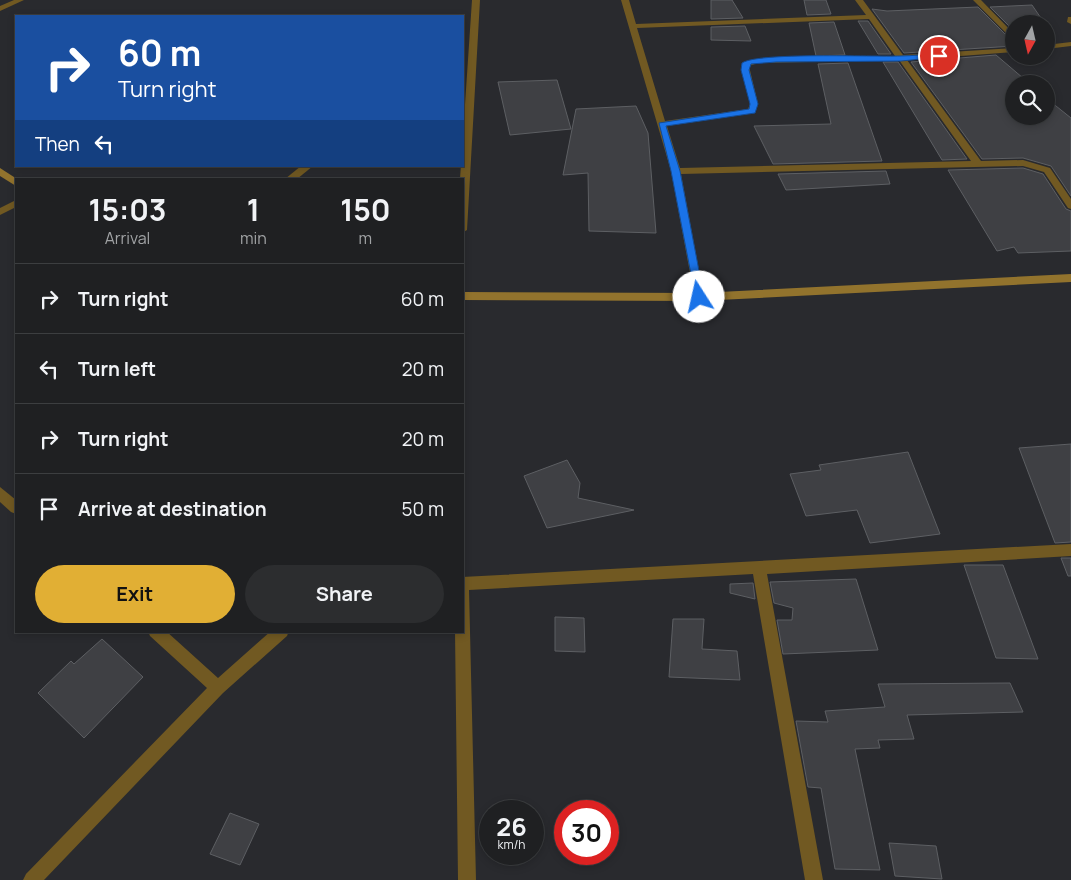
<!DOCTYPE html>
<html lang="en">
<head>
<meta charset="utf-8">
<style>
	body { margin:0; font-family:Manrope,sans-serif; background:#2c2d2f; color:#f1f3f6; height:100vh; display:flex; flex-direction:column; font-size:19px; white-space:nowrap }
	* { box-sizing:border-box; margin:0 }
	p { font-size:16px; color:#a1a3a5 }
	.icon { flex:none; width:28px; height:28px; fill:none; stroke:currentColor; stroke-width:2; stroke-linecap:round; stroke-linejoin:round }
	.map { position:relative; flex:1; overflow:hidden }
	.details { position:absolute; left:15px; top:178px; width:449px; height:455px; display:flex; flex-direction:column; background:#1f2022; border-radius:0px; box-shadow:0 2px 8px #0003,0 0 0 1px #3c3e40 }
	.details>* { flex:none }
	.guide { position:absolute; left:15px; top:15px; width:449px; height:152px; border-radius:0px; box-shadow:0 2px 8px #0003,0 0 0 1px #3c3e40; background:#1a4fa0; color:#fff; overflow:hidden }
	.needle { width:32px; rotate:188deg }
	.buttons { position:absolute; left:1005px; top:15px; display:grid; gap:10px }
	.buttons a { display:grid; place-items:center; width:50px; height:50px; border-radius:50%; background:#1f2022; box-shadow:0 2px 8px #0003,0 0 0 1px #3c3e40; font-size:25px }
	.speed { position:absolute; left:479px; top:800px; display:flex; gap:10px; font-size:25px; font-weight:700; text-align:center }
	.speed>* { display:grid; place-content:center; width:65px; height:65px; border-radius:50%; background:#1f2022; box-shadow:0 2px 8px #0003,0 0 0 1px #3c3e40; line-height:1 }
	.speed small { font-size:12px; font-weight:400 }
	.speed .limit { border:8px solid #d22; background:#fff; color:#111 }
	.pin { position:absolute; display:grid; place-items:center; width:42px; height:42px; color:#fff; margin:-21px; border:2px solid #fff; border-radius:50%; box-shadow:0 1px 5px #0007 }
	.me { position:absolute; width:55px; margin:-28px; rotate:350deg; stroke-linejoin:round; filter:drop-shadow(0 0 4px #0008) }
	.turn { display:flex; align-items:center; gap:18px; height:105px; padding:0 20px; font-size:22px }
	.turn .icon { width:65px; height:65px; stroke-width:2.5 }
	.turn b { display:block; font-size:35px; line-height:42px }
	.then { display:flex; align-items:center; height:48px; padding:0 20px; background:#0003; gap:10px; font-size:19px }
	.eta { display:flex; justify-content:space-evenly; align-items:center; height:85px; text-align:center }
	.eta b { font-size:30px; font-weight:700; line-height:35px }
	.primary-button { display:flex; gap:10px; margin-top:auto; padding:10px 20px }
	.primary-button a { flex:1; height:58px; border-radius:30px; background:#e1af34; color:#111; font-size:20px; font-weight:700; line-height:58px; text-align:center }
	.primary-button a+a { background:#2c2d2f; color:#f1f3f6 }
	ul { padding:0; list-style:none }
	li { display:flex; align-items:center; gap:15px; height:70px; padding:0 20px; border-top:1px solid #3c3e40 }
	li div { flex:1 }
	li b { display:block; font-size:19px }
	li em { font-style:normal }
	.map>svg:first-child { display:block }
	.building { fill:#3f4044; stroke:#5d5f63 }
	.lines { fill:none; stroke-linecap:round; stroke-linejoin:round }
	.street { fill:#715922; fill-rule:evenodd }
	.secondary { fill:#92732d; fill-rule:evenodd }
	.route { fill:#1a73e8; stroke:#114b97 }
</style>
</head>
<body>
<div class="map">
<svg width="1071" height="880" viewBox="0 0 1071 880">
	<rect width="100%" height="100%" fill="#292a2e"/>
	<g class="building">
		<path d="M 711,0 L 732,0 L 743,18 L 711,19 Z"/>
		<path d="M 804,0 L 826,0 L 831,14 L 807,15 Z"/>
		<path d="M 1032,5 L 1045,24 L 1014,24 L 1014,31 L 990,7 Z"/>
		<path d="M 978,7 L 1014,43 L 1014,46 L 904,53 L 872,9 L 887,11 Z"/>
		<path d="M 858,21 L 868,21 L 891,54 L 878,54 Z"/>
		<path d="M 834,22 L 845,55 L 816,56 L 809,23 Z"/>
		<path d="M 745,26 L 751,41 L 711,40 L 711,27 Z"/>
		<path d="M 996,55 L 1030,84 L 1014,84 L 1014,116 L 1046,116 L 1046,98 L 1071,118 L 1071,196 L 1051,166 L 1023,158 L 982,159 L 911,62 Z"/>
		<path d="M 883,62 L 898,62 L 967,159 L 942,160 Z"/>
		<path d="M 848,63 L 882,161 L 773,164 L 754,126 L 831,124 L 818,64 Z"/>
		<path d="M 557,80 L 571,129 L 510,135 L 498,82 Z"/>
		<path d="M 636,106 L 648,133 L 656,233 L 589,231 L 588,173 L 563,175 L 576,109 Z"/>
		<path d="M 1023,168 L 1043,174 L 1066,209 L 1071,211 L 1071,251 L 1018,253 L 1014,247 L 997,251 L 948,170 Z"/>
		<path d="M 886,171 L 890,184 L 786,190 L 778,174 Z"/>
		<path d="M 1071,444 L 1071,542 L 1055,543 L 1019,448 Z"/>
		<path d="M 908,452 L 940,534 L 870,543 L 857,510 L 806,516 L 790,474 L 821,470 L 819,465 Z"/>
		<path d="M 567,460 L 580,483 L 578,498 L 634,510 L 547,528 L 524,476 Z"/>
		<path d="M 1061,558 L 1071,558 L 1071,576 L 1068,576 Z"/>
		<path d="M 964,565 L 1003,565 L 1038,659 L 996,658 Z"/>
		<path d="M 856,579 L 878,650 L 783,654 L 777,620 L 792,620 L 793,608 L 774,603 L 770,582 Z"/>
		<path d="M 753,583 L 755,599 L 730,593 L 730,584 Z"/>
		<path d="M 555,617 L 584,618 L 585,652 L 555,651 Z"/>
		<path d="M 673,619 L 704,619 L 702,649 L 737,651 L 740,680 L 669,677 Z"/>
		<path d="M 102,639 L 143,677 L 84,738 L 38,693 L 71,661 L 74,664 Z"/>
		<path d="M 1010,683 L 1023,712 L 907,715 L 914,739 L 878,740 L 880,748 L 855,749 L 880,870 L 835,869 L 821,788 L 808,787 L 796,721 L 828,722 L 825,711 L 885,707 L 878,684 Z"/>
		<path d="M 230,813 L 259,824 L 240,865 L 210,854 Z"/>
		<path d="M 889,843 L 936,846 L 942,879 L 895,876 Z"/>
	</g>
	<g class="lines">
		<g class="street">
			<path d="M 14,0 L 24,0 L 0,11 L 0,6 Z"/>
			<path d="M 472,0 L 480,0 L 467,230 L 462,233 L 462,179 L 460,179 Z"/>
			<path d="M 621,0 L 629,0 L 636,24 L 866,15 L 855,0 L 863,0 L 903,55 L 1014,48 L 1014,52 L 907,60 L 981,161 L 1023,160 L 1050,168 L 1071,199 L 1071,209 L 1068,208 L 1044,172 L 1023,166 L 681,174 L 704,297 L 703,300 L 695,300 L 671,171 ZM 869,19 L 895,56 L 754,59 L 741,65 L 750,104 L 748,109 L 665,121 L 637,28 ZM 899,60 L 971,161 L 680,168 L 667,126 L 755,113 L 758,104 L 749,66 L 758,63 Z"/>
			<path d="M 973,0 L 981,0 L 1014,34 L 1014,41 Z"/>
			<path d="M 1068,17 L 1071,17 L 1071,24 L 1067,22 Z"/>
			<path d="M 1071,42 L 1071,46 L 1046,49 L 1046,45 Z"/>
			<path d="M 301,166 L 313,166 L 297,179 L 285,179 Z"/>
			<path d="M 16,200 L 16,207 L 0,215 L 0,208 Z"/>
			<path d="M 0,487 L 16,500 L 16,514 L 11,512 L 0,502 Z"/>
			<path d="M 1071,544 L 1071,556 L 767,574 L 823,880 L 805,880 L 753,574 L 469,590 L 476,880 L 458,880 L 455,631 L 462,631 L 462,577 Z"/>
			<path d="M 148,631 L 166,631 L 218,678 L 271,631 L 289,631 L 287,636 L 223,693 L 44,880 L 23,880 L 26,874 L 207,688 L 150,636 Z"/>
		</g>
		<g class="secondary">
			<path d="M 0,168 L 17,179 L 16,186 L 0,176 Z"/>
			<path d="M 1071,274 L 1071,282 L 699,301 L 462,300 L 462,292 L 699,293 Z"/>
		</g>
	</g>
	<path class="route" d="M 939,53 L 943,56 L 941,57 L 901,61 L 776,62 L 751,64 L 749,70 L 758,104 L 755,113 L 666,126 L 680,171 L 704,297 L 702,300 L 696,300 L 671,171 L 659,123 L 749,109 L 750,104 L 741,70 L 742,63 C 757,52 874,57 900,56 C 913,56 926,54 939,53 Z"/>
</svg>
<div class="buttons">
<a><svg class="needle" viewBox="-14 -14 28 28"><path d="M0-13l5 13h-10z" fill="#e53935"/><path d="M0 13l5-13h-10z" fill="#a1a3a5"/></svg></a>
<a><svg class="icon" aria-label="search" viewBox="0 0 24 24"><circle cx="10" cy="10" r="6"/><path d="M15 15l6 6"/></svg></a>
</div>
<div class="speed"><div>26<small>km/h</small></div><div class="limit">30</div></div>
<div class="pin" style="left:939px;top:56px;background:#d93025"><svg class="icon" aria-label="arrive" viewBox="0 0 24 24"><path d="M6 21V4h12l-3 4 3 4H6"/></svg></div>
<svg class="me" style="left:699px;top:297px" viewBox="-20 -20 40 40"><circle r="19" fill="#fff"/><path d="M0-13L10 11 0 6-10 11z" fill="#1a73e8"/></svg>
<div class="guide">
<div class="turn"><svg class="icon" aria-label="right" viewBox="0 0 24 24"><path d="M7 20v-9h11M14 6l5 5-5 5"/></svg><div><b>60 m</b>Turn right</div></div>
<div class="then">Then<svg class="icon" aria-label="left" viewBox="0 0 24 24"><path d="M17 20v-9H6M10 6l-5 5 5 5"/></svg></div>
</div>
<section class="details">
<div class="eta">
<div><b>15:03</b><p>Arrival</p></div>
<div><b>1</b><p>min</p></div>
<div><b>150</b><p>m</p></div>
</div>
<ul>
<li><svg class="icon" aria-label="right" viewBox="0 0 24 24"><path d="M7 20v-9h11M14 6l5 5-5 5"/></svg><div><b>Turn right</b></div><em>60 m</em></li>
<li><svg class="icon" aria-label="left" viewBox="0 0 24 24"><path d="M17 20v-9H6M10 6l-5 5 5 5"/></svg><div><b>Turn left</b></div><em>20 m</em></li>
<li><svg class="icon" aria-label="right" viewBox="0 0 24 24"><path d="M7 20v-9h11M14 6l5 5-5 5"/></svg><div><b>Turn right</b></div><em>20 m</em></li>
<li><svg class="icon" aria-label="arrive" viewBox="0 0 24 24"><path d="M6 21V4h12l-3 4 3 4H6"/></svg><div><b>Arrive at destination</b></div><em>50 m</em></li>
</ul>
<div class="primary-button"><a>Exit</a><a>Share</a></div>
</section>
</div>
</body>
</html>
